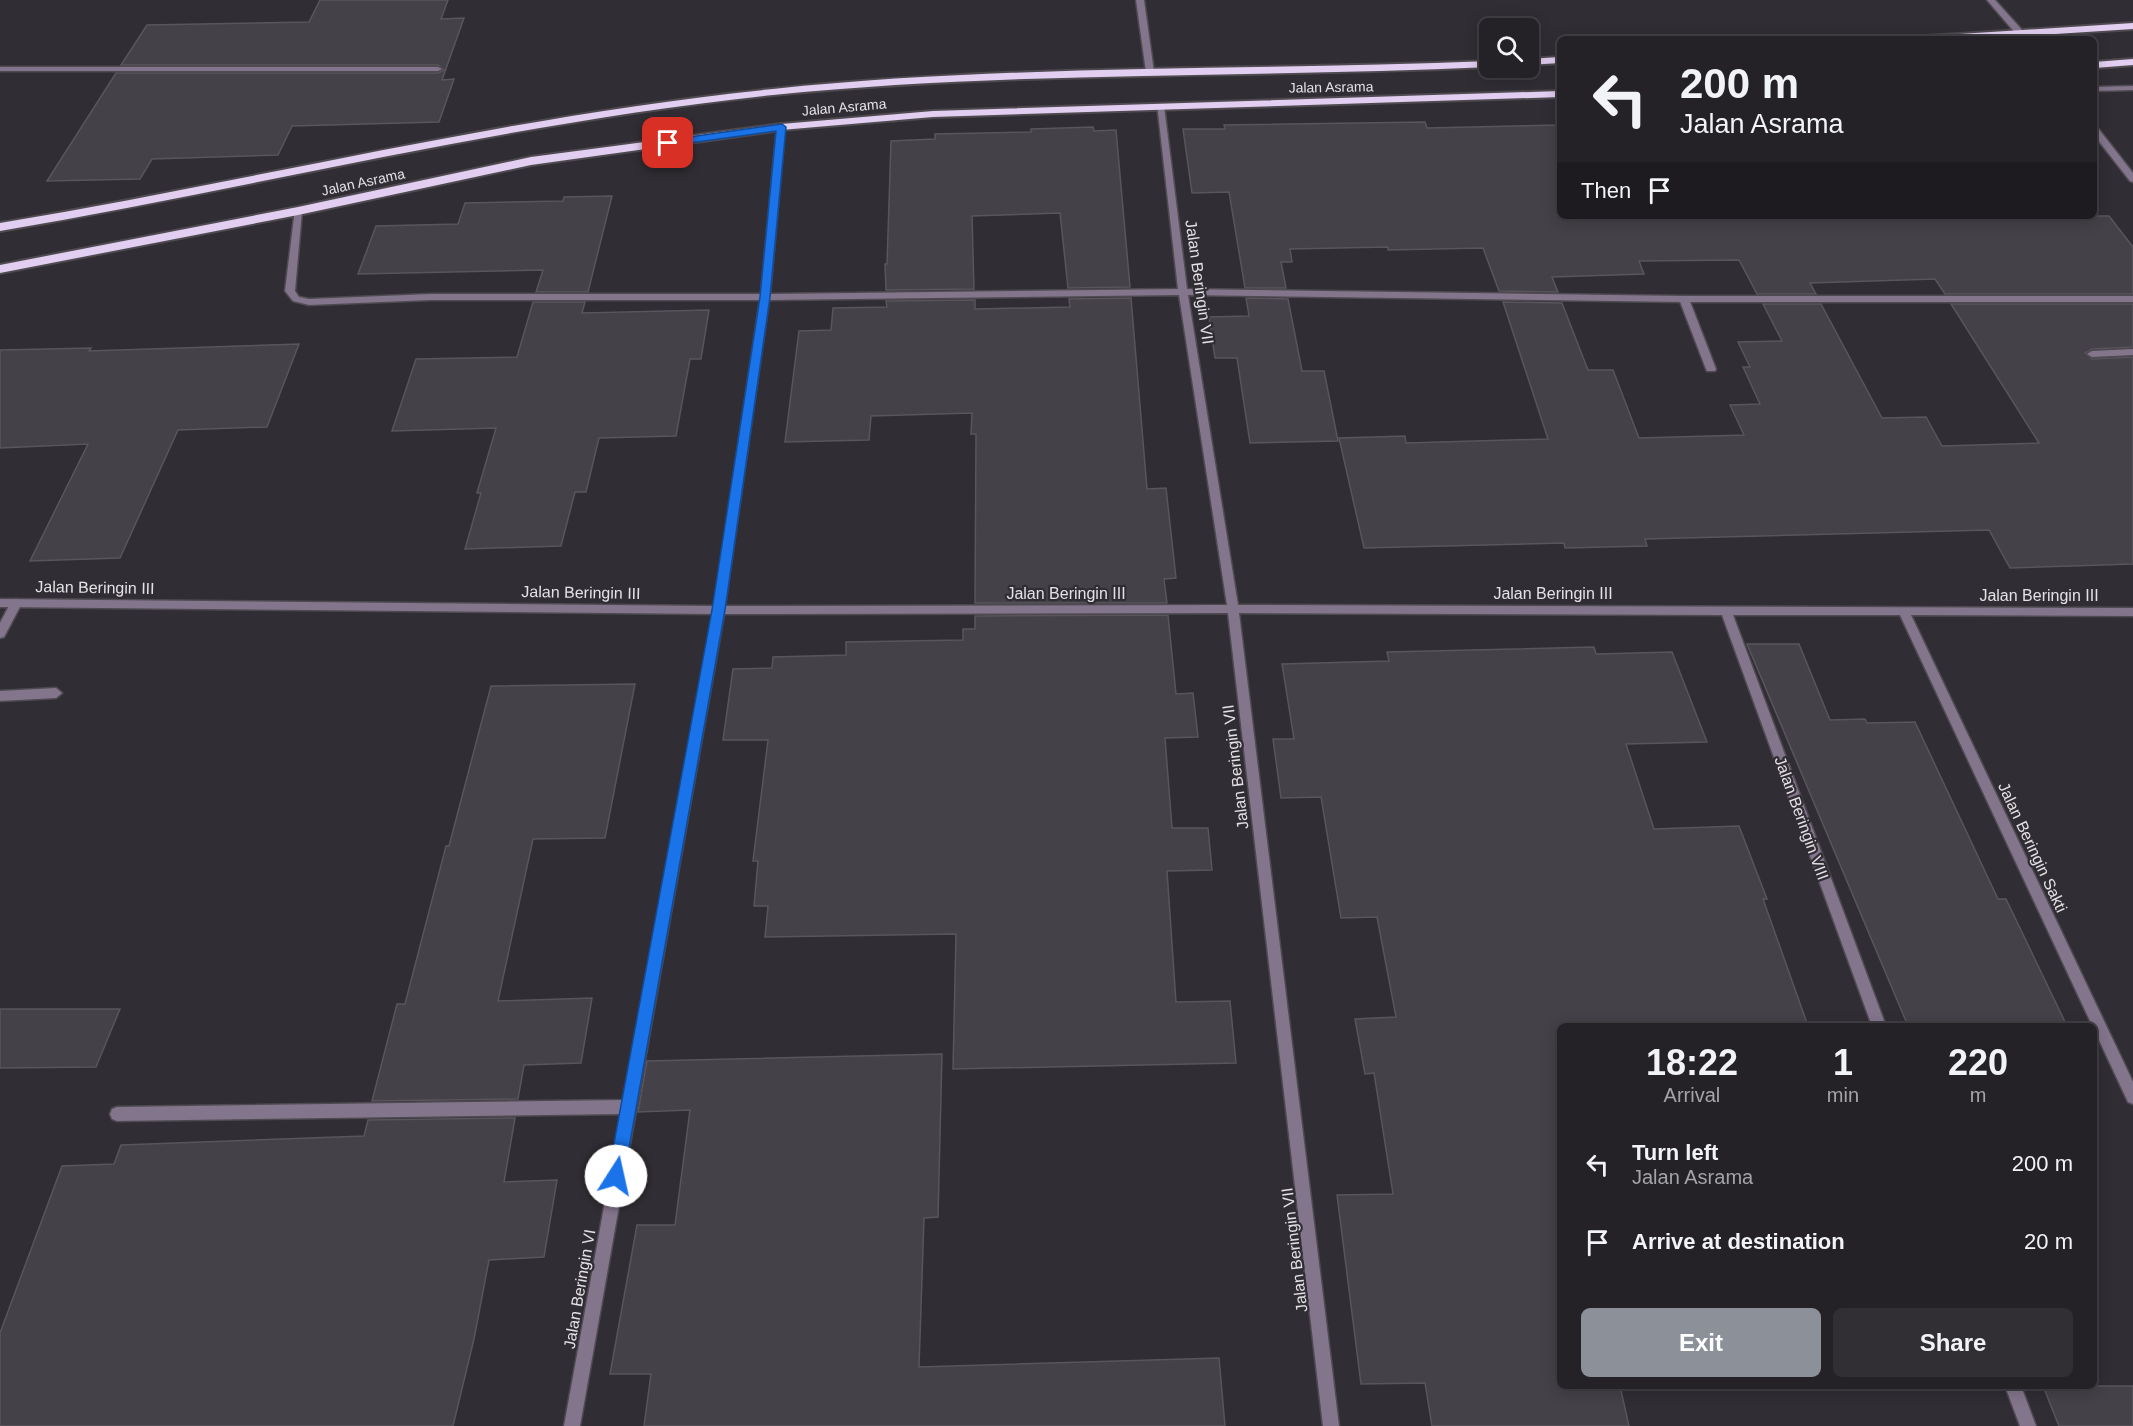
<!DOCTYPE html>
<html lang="en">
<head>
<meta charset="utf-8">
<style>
	body { margin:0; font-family:Arial,sans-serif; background:#312f33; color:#f1f3f6; height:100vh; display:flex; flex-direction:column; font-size:22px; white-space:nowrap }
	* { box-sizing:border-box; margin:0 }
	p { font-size:20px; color:#a3a4a7 }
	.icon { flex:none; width:33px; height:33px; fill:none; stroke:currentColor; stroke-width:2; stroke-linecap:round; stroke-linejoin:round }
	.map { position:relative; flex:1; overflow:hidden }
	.drawer { position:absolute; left:1557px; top:1023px; width:540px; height:366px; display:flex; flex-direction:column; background:#252227; border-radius:9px; box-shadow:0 3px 15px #0003,0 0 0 2px #423f44 }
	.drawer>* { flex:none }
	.top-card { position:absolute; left:1557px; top:36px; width:540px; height:183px; border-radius:9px; box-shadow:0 3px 15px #0003,0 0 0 2px #423f44; background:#252227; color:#f1f3f6; overflow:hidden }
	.tools { position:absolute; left:1479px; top:18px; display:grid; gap:12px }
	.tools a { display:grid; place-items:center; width:60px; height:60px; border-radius:9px; background:#252227; box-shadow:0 3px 15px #0003,0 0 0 2px #423f44; font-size:30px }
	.pin { position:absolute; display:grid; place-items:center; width:51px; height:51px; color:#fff; margin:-26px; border-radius:12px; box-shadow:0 3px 9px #0006 }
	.me { position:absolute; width:66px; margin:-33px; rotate:10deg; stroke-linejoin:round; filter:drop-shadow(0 0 4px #0008) }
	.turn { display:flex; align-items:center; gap:21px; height:126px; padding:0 24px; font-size:27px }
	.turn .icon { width:78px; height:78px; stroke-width:2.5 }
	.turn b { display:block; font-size:42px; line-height:51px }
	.then { display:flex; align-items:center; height:57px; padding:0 24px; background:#0003; gap:12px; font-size:22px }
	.eta { display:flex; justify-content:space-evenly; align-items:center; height:102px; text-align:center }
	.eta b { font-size:36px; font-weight:700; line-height:42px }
	.action { display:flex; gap:12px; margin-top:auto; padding:12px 24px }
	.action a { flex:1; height:69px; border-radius:9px; background:#8c9099; color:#fff; font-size:24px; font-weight:700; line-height:69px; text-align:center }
	.action a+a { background:#312f33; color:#f1f3f6 }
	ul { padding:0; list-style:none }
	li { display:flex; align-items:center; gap:18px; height:78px; padding:0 24px }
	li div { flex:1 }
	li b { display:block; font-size:22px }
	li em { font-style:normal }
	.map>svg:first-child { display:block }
	.building { fill:#454148; stroke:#5a555d; stroke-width:1.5 }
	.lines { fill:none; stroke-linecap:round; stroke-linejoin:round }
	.service-casing { stroke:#4e4a50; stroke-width:3 }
	.minor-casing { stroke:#4e4a50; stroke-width:3 }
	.tertiary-casing { stroke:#4e4a50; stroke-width:3 }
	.trunk-casing { stroke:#4e4a50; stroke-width:4 }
	.service { fill:#83758c; fill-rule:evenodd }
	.minor { fill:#83758c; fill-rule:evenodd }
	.tertiary { fill:#83758c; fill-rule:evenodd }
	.trunk { fill:#e2cef0; fill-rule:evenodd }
	.route { fill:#1a73e8; stroke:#114b97; stroke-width:1.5 }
	.labels { text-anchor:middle; stroke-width:4.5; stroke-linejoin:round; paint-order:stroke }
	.far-street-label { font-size:14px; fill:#e4e1e5; stroke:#312d34 }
	.street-label { font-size:16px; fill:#e4e1e5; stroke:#312d34 }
</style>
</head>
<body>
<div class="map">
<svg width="2133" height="1426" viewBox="0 0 2133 1426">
	<rect width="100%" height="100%" fill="#312d34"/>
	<g class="building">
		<path d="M 320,0 L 448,0 L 441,19 L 464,18 L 442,80 L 454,79 L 439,122 L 292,126 L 278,155 L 152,159 L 140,179 L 47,181 L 116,73 L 438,73 L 444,70 L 438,65 L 121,65 L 147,25 L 309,22 Z"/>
		<path d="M 1425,122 L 1427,128 L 1560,125 L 1560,216 L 2109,216 L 2133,247 L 2133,294 L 1945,294 L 1935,279 L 1810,283 L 1816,294 L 1757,294 L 1739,260 L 1639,261 L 1644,274 L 1552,277 L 1558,292 L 1499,291 L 1483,248 L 1388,250 L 1388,247 L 1290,249 L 1292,262 L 1281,262 L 1286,288 L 1245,288 L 1229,192 L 1192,193 L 1183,129 L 1225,129 L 1224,125 Z"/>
		<path d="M 1093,127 L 1094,131 L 1116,130 L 1130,287 L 1068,288 L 1060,213 L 972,216 L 974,289 L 886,290 L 885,264 L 887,264 L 891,141 L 935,139 L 935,134 L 1031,132 L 1031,129 Z"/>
		<path d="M 612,196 L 588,292 L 536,292 L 543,270 L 358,274 L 376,226 L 458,224 L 465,203 L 563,201 L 564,197 Z"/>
		<path d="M 1131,298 L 1147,489 L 1166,488 L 1176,578 L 1164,579 L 1167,603 L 975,603 L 976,434 L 971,434 L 972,413 L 871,416 L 869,440 L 785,442 L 799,331 L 831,330 L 833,308 L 887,307 L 886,301 L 975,300 L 975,309 L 1070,307 L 1069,299 Z"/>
		<path d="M 1246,298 L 1288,299 L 1302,371 L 1324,371 L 1338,441 L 1250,443 L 1237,358 L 1215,358 L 1209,317 L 1249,316 Z"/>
		<path d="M 533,302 L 585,302 L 582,313 L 709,310 L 701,359 L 690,359 L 676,436 L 599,438 L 586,492 L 575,492 L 561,546 L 465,549 L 481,493 L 477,493 L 496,428 L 392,431 L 416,359 L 517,357 Z"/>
		<path d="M 1503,302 L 1562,303 L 1588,370 L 1613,370 L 1639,438 L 1744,435 L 1730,405 L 1760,404 L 1743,367 L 1750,367 L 1738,342 L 1782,341 L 1763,304 L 1821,304 L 1882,418 L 1926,417 L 1942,446 L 2039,443 L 1951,304 L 2133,304 L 2133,347 L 2092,349 L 2085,353 L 2092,359 L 2133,357 L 2133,564 L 2010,568 L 1989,530 L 1645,539 L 1647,546 L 1565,548 L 1564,543 L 1364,548 L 1339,438 L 1405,436 L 1406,443 L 1548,439 Z"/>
		<path d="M 299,344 L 267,427 L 178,430 L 120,558 L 30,561 L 88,444 L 0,448 L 0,350 L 91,348 L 89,351 Z"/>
		<path d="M 1168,615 L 1176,694 L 1193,693 L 1198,737 L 1165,738 L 1172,828 L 1208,828 L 1212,870 L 1167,871 L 1176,1002 L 1230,1001 L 1236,1063 L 953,1069 L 956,934 L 765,937 L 768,906 L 754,906 L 758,861 L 753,861 L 768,740 L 723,740 L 733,669 L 772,668 L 773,657 L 846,655 L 846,642 L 963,640 L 963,629 L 975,629 L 975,616 Z"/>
		<path d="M 1747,644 L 1799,644 L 1830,720 L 1865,719 L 1867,723 L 1915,722 L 1998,899 L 2006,899 L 2067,1026 L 1908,1026 Z"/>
		<path d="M 1594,647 L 1596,654 L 1672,652 L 1707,742 L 1626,744 L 1654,829 L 1739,826 L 1767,899 L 1763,899 L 1808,1026 L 1560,1026 L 1560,1386 L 1620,1386 L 1629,1426 L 1432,1426 L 1425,1383 L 1361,1384 L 1337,1195 L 1393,1194 L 1374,1073 L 1365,1074 L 1355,1019 L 1396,1017 L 1377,917 L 1341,918 L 1321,797 L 1281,798 L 1273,739 L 1294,739 L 1282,664 L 1389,661 L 1387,652 Z"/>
		<path d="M 635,684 L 605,838 L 533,839 L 498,1001 L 592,998 L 581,1063 L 524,1065 L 518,1099 L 372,1101 L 397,1004 L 405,1004 L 446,846 L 449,846 L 491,686 Z"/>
		<path d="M 0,1009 L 120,1009 L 96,1067 L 0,1068 Z"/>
		<path d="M 942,1054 L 938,1217 L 924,1218 L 919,1367 L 1219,1358 L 1225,1426 L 644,1426 L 651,1374 L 610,1374 L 637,1225 L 675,1225 L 690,1110 L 638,1112 L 647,1061 Z"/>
		<path d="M 515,1118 L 504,1182 L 557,1180 L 544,1257 L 489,1260 L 474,1339 L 453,1426 L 0,1426 L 0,1333 L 62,1166 L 114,1164 L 121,1145 L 364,1136 L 368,1120 Z"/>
		<path d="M 2043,1386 L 2133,1386 L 2133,1426 L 2059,1426 Z"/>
	</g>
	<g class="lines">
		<g class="service-casing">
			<g id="service">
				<path d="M 1136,0 L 1144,0 L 1154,72 L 1150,74 L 1146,72 Z"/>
				<path d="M 1684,296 L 1689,299 L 1716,369 L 1715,371 L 1707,371 L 1706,369 L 1679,299 Z"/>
				<path d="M 2133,349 L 2133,355 L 2092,357 L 2087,354 L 2092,351 Z"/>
				<path d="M 16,599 L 22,603 L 4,637 L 0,638 L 0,623 L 12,600 Z"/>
				<path d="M 56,688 L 62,693 L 56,698 L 0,701 L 0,691 Z"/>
			</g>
		</g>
		<g class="minor-casing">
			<g id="minor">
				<path d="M 1987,0 L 1995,0 L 2023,31 L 2023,35 L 2017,35 Z"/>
				<path d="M 0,67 L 438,67 L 442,69 L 438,71 L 0,71 Z"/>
				<path d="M 2133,86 L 2133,90 L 2094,91 L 2094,87 Z"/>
				<path d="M 1157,104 L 1164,106 L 1187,289 L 1684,296 L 2133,296 L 2133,302 L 1684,302 L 1188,295 L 1238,605 L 2133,608 L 2133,616 L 1911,615 L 2133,1082 L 2133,1104 L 2128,1102 L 1900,615 L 1733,615 L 1886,1026 L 1872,1026 L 1722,615 L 1239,613 L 1339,1426 L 1323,1426 L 1228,613 L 724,614 L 580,1426 L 564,1426 L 621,1114 L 117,1121 L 112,1119 L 110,1114 L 112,1109 L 117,1107 L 623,1100 L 713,614 L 0,607 L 0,599 L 714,606 L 760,300 L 431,300 L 309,305 L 293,301 L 285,291 L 295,209 L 301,209 L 302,211 L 295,291 L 299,297 L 309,299 L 431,294 L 761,294 L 777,127 L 781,124 L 785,127 L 770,294 L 1178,289 ZM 1179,295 L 1227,605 L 725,606 L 769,300 Z"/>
				<path d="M 2005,1386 L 2021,1386 L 2036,1426 L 2020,1426 Z"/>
			</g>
		</g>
		<g class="tertiary-casing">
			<path id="tertiary" d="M 2094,126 L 2097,127 L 2133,173 L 2133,182 L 2130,181 L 2094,135 Z"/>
		</g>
		<g class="trunk-casing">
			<g id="trunk">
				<path d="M 2133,23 L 2133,29 L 1979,39 L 1923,39 L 1928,36 Z"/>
				<path d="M 1560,57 L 1560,63 L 1528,65 L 1528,59 Z"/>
				<path d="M 2133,59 L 2133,65 L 2094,68 L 2094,62 Z"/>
				<path d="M 1490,61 L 1490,67 C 1251,78 1011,71 773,95 C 513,122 258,187 0,231 L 0,223 C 258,180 513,115 773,89 C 1011,64 1251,71 1490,61 Z"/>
				<path d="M 1560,91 L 1560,97 L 933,117 L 781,130 L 531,165 L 298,215 L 0,273 L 0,265 L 298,207 L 531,157 L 781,124 L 933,111 Z"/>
			</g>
		</g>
		<use href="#service" class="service"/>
		<use href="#minor" class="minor"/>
		<use href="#tertiary" class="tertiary"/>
		<use href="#trunk" class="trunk"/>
	</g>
	<path class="route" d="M 782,124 L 786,127 L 770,297 L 725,610 L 624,1176 L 622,1181 L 616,1184 L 610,1181 L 608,1176 L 712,610 L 760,297 L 776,131 L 668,146 L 663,143 L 668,140 Z"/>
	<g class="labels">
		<g class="far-street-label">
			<text transform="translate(1331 87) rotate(-1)" y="5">Jalan Asrama</text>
			<text transform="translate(844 107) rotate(-5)" y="5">Jalan Asrama</text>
			<text transform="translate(363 182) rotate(-12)" y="5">Jalan Asrama</text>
		</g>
		<g class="street-label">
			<text transform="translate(1200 282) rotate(82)" y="6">Jalan Beringin VII</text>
			<text transform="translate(95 587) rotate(1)" y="6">Jalan Beringin III</text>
			<text transform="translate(581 592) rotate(1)" y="6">Jalan Beringin III</text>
			<text x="1066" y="599">Jalan Beringin III</text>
			<text x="1553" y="599">Jalan Beringin III</text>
			<text x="2039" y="601">Jalan Beringin III</text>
			<text transform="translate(1235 767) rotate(-97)" y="6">Jalan Beringin VII</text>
			<text transform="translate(1802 818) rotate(70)" y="6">Jalan Beringin VIII</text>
			<text transform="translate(2033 847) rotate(65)" y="6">Jalan Beringin Sakti</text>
			<text transform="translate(1294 1250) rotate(-97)" y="6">Jalan Beringin VII</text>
			<text transform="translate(579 1289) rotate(-80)" y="6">Jalan Beringin VI</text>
		</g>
	</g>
</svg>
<div class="tools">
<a><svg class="icon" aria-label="search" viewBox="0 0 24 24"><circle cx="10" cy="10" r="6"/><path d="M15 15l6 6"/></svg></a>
</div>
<div class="pin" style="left:668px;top:143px;background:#d93025"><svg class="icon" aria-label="arrive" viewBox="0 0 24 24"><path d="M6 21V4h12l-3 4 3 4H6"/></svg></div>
<svg class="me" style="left:616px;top:1176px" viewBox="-20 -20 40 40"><circle r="19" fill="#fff"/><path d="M0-13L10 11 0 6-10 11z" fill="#1a73e8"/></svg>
<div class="top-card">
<div class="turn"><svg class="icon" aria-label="left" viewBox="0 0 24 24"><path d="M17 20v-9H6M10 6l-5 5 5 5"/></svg><div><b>200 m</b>Jalan Asrama</div></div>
<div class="then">Then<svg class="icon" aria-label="arrive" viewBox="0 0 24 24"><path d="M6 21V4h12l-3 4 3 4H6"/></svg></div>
</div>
<section class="drawer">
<div class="eta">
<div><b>18:22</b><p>Arrival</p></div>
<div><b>1</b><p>min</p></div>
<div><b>220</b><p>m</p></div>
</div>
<ul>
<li><svg class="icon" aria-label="left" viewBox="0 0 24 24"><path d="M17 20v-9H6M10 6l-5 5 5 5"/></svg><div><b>Turn left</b><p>Jalan Asrama</p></div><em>200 m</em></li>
<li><svg class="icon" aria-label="arrive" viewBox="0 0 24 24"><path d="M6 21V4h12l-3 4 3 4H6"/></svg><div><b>Arrive at destination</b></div><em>20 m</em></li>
</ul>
<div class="action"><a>Exit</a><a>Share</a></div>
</section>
</div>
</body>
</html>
